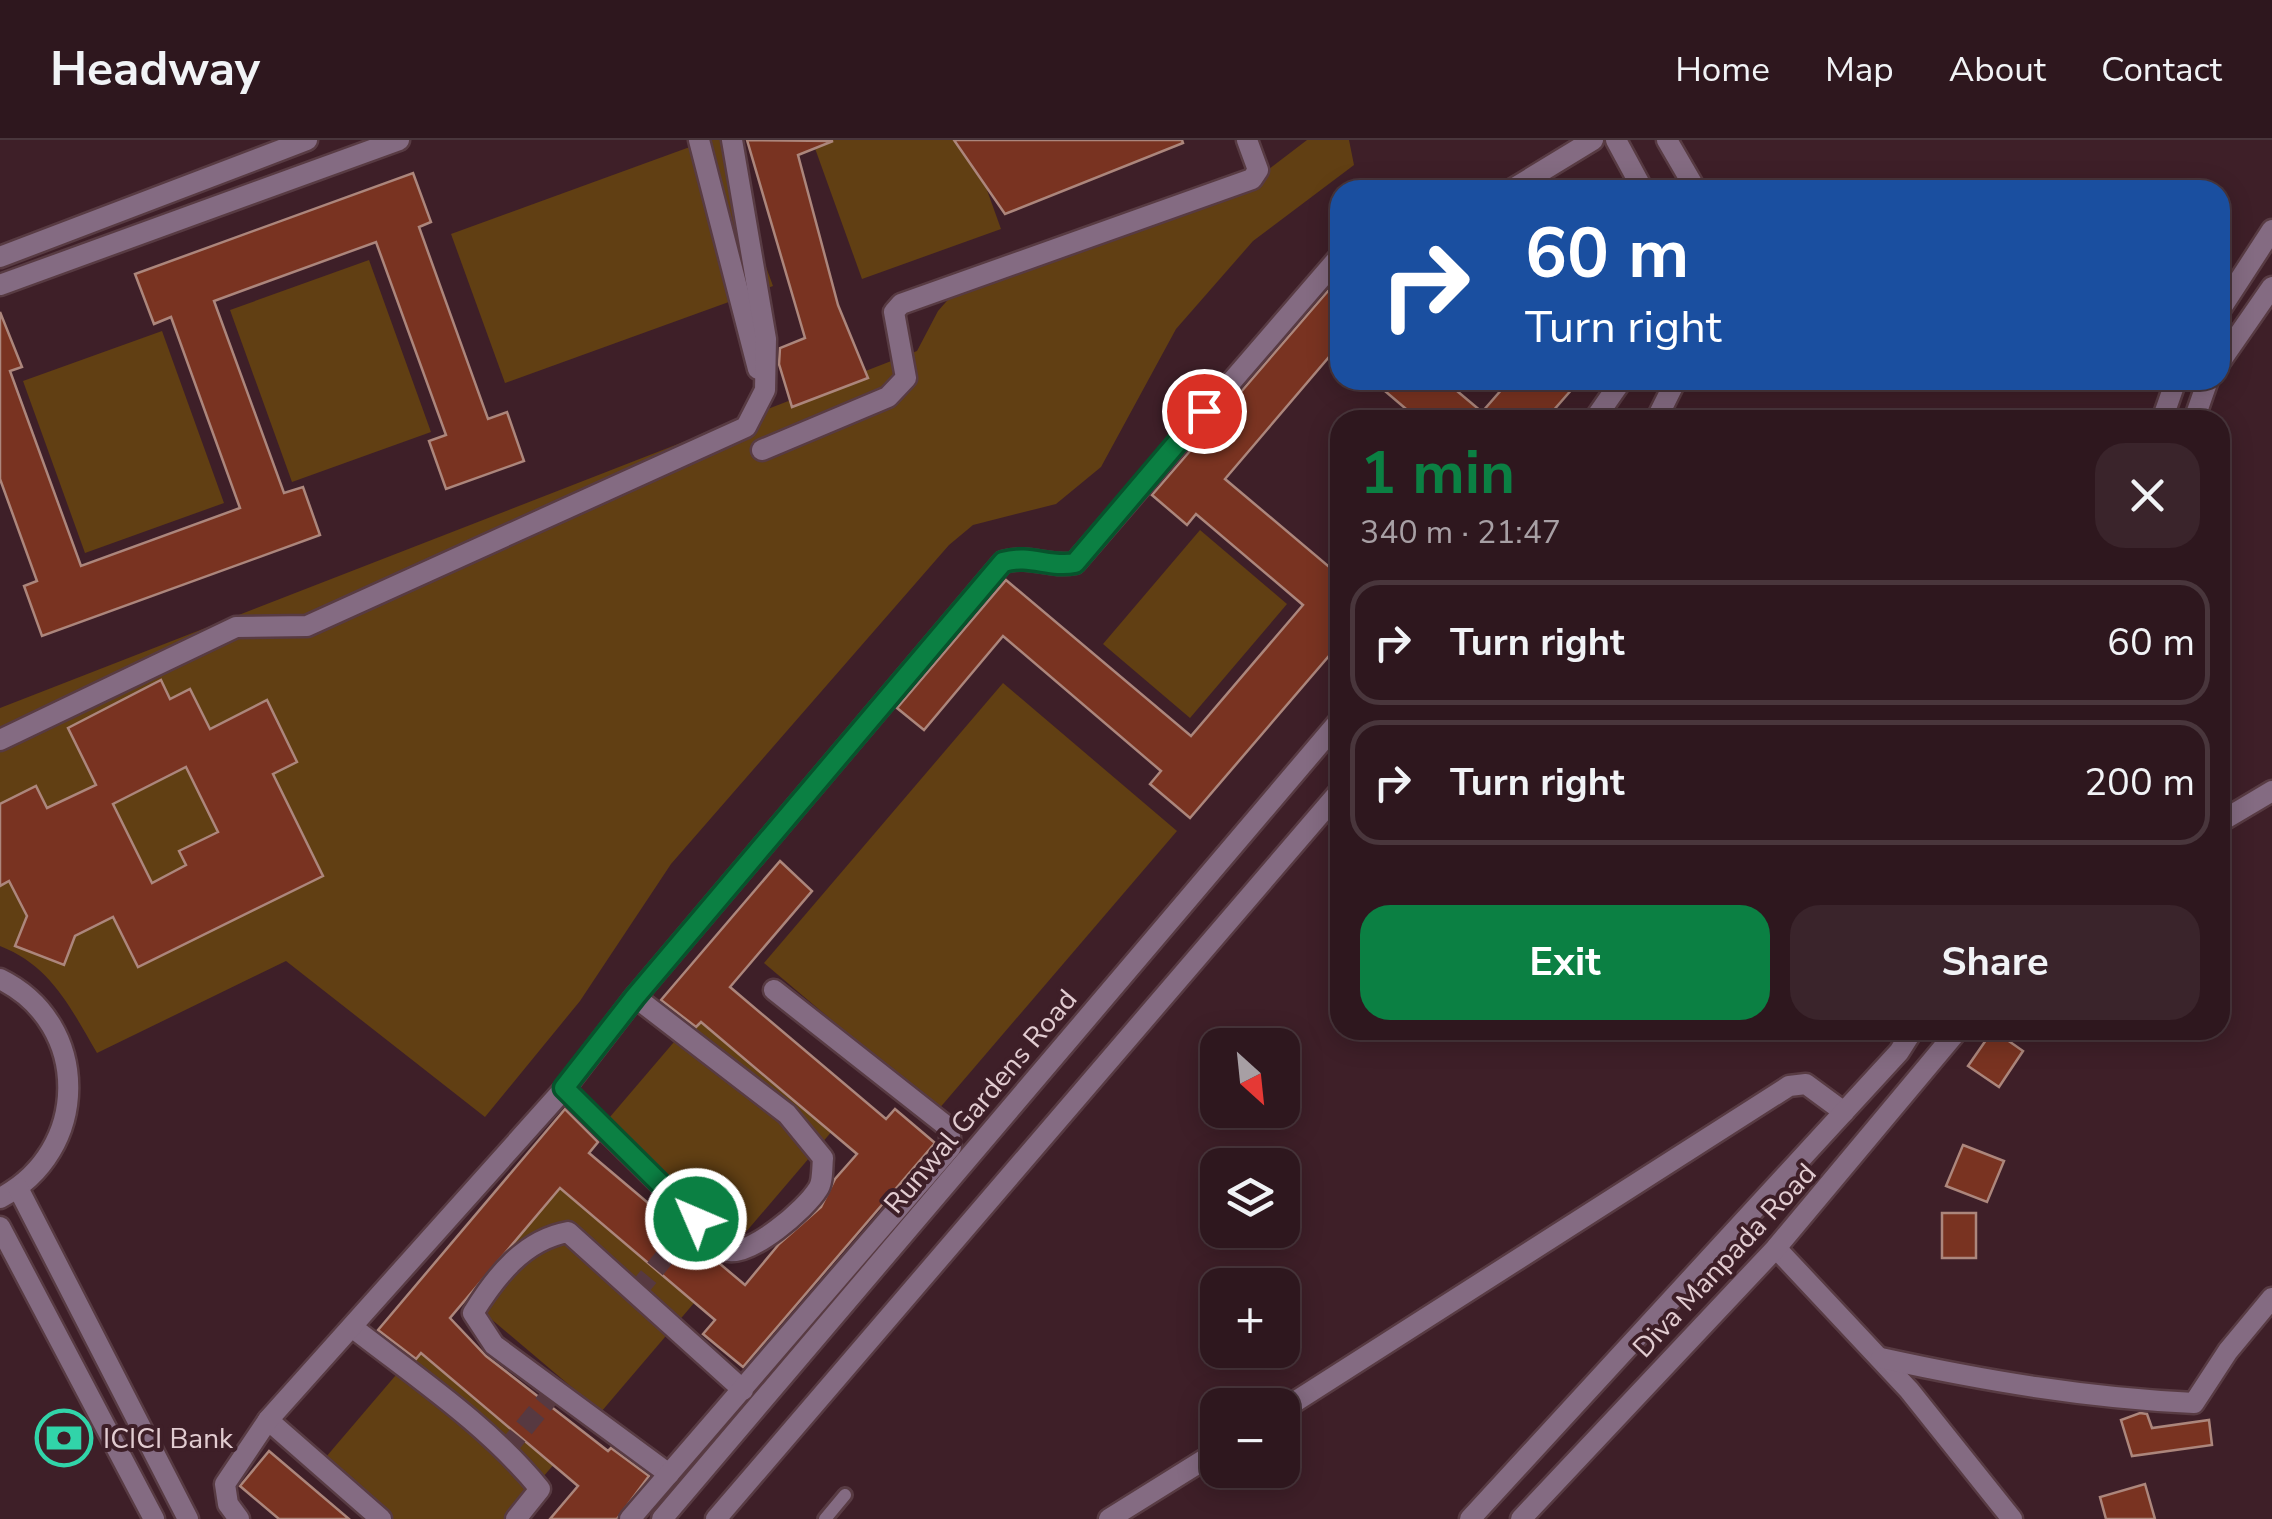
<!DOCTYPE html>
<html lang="en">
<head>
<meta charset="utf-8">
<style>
	body { margin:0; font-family:"Nunito Sans",sans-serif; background:#3a242b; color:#f1f3f6; height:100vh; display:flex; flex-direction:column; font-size:38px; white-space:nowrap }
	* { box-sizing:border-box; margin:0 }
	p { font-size:32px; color:#a79fa4 }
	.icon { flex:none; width:55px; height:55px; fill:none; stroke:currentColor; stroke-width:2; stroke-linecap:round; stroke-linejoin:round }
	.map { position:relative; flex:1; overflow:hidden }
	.side { position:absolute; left:1330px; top:270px; width:900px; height:630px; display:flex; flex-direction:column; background:#2e171e; border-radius:30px; box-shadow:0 5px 25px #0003,0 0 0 2px #49363c }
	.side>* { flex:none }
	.hud { position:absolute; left:1330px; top:40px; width:900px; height:210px; border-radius:30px; box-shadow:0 5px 25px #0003,0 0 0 2px #49363c; background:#1a4fa0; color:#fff; overflow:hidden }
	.needle { width:65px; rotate:153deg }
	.tools { position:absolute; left:1200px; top:888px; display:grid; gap:20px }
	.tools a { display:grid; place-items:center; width:100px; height:100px; border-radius:20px; background:#2e171e; box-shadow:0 5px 25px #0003,0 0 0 2px #49363c; font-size:50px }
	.pin { position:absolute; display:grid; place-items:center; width:85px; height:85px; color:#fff; margin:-42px; border:5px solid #fff; border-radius:50%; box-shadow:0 2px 10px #0007 }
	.me { position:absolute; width:110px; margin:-55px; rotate:315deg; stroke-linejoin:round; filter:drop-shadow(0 0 8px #0008) }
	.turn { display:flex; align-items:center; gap:35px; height:210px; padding:0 30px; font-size:45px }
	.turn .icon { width:130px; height:130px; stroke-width:2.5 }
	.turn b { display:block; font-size:70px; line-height:85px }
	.round { display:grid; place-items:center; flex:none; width:105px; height:105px; border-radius:30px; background:#3a242b }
	.head { display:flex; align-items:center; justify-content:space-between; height:170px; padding:0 30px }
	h1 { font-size:60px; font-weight:700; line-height:75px; color:#0b8043 }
	.action { display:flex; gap:20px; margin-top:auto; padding:20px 30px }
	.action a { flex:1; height:115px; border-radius:30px; background:#0b8043; color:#fff; font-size:40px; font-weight:700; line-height:115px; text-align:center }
	.action a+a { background:#3a242b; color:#f1f3f6 }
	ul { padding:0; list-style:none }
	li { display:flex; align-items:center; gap:30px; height:125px; margin:0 20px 15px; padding:0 10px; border:5px solid #49363c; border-radius:30px }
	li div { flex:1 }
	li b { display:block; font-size:38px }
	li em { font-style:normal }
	header { display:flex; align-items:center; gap:60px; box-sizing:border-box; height:140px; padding:0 50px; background:#2e171e; border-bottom:2px solid #49363c }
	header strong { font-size:48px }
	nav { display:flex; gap:55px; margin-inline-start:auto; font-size:35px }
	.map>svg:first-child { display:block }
	.green { fill:#613f13 }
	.building { fill:#793321; stroke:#ac867c; stroke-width:2.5; fill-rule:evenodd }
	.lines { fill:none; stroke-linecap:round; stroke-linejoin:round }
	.minor-tunnel { stroke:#573941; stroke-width:20; stroke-dasharray:20 10; stroke-linecap:butt }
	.service-casing { stroke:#583b43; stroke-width:18 }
	.minor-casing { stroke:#583b43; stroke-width:25 }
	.tertiary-casing { stroke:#583b43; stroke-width:25 }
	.service { stroke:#846b82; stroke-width:12 }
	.minor { stroke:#846b82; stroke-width:20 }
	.tertiary { stroke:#846b82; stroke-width:20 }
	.route-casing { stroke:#07532c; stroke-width:25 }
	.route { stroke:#0b8043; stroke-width:18 }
	.labels { text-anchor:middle; stroke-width:8; stroke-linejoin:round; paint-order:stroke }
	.street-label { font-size:28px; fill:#e2ccd1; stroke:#3e1f28 }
	.poi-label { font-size:28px; fill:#e2ccd1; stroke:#3e1f28; text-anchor:start }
</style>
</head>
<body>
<header>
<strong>Headway</strong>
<nav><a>Home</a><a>Map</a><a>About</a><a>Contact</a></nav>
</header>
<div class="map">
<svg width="2272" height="1379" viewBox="0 0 2272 1379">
	<rect width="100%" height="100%" fill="#3e1f28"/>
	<g class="green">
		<path d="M 709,0 L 720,0 L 773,146 L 505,243 L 451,94 Z"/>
		<path d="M 812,0 L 969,0 L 1001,89 L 862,139 Z"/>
		<path d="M 1307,0 L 1349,0 L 1354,25 L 1253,101 L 1176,189 L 1101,327 L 1056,364 L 973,385 L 949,405 L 671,724 L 580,861 L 485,977 L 286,821 L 97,913 C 70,867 51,826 0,806 L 0,568 L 917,211 L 938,171 L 960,146 L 1117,83 L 1230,59 Z"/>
		<path d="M 369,120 L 431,292 L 292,342 L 230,170 Z"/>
		<path d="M 162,191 L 224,363 L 85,413 L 23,241 Z"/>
		<path d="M 1200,390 L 1287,464 L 1190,578 L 1103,504 Z"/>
		<path d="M 1003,543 L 1177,691 L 938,970 L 764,823 Z"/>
		<path d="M 697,875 L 833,990 L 734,1106 L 598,991 Z"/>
		<path d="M 564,1041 L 700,1156 L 601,1272 L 465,1157 Z"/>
		<path d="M 419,1208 L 555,1323 L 507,1379 L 385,1379 L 320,1324 Z"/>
	</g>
	<g class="building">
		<path d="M 747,0 L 833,1 L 798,15 L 838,165 L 868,238 L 792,267 L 779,224 L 780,208 L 805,198 Z"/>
		<path d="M 954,0 L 1182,0 L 1183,3 L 1005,74 Z"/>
		<path d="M 413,33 L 431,82 L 419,87 L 488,279 L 507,272 L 524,321 L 446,349 L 429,301 L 446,295 L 376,102 L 214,161 L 284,353 L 303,347 L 320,395 L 42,496 L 24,446 L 37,441 L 0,339 L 0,172 L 22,227 L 10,231 L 81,426 L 240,368 L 171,177 L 154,184 L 135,134 Z"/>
		<path d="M 1340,137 L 1340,204 L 1225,339 L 1340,436 L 1340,503 L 1190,678 L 1150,644 L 1161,631 L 1003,496 L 924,590 L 897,568 L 1006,440 L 1191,596 L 1303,465 L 1196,374 L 1187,385 L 1152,355 Z"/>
		<path d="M 1372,240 L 1444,240 L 1482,272 L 1510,240 L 1580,240 L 1545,280 L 1419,280 Z"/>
		<path d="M 161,540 L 170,559 L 190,549 L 210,589 L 267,560 L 297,622 L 273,634 L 323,736 L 138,827 L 113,777 L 75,796 L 64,825 L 15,806 L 27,776 L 9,741 L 0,746 L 0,664 L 36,646 L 47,668 L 96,645 L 68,588 ZM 186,627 L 218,692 L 179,711 L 186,725 L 152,743 L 113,664 Z"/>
		<path d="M 780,721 L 812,751 L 730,847 L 886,979 L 895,969 L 935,1003 L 743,1227 L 703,1194 L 715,1180 L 560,1048 L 450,1178 L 486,1216 L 608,1311 L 611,1308 L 649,1336 L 617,1379 L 550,1379 L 578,1346 L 421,1213 L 416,1219 L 378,1190 L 565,969 L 598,1002 L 589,1013 L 745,1145 L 779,1104 L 821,1067 L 835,1039 L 857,1014 L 701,882 L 696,887 L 661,860 Z"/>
		<path d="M 1993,890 L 2023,911 L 1999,947 L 1968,926 Z"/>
		<path d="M 1963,1005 L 2004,1021 L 1987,1062 L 1946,1046 Z"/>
		<rect x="1942" y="1073" width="34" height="45"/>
		<path d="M 2140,1273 L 2147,1274 L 2152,1288 L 2209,1280 L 2212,1305 L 2132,1316 L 2121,1280 Z"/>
		<path d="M 269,1311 L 349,1379 L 279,1379 L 240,1346 Z"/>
		<path d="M 2145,1344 L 2155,1379 L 2106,1379 L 2100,1357 Z"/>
	</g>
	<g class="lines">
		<g class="minor-tunnel">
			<path d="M 636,1152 L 696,1079"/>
			<path d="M 505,1311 L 555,1250"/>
		</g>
		<g class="service-casing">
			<path id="service" d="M 825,1379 L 845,1355"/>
		</g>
		<g class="minor-casing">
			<g id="minor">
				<path d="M 699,0 L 758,229"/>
				<path d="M 1616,0 L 1643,50"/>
				<path d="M 1667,0 L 1696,50"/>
				<path d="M 1511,50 L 1593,0"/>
				<path d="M 0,117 L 307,0"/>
				<path d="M 0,145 L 399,0"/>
				<path d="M 1594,280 L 1622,240"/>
				<path d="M 1656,280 L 1676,240"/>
				<path d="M 762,310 L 888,257 L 906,238 L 894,172 L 901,164 L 1252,39 L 1258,30 L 1247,0"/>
				<path d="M 0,600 L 236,487 L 307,486 L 746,287 L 765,250 L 766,199 L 732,0"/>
				<path d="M 0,839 C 92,884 90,1012 0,1058"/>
				<path d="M 564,949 L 728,1111 C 752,1115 805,1070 818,1049 C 823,1042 822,1027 823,1018 L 787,974 L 635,857"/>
				<path d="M 18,1048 L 188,1379"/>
				<path d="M 0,1087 L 154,1379"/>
				<path d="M 1776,1108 L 1909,1250 L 2012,1379"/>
				<path d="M 352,1187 C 416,1237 488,1285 540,1349 L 516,1379"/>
				<path d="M 1881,1218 C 1986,1241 2087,1258 2194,1263 L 2228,1211 L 2272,1158"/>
				<path d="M 1282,1270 L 1789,946 L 1806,944 L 1844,972"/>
				<path d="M 268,1280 L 381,1379"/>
				<path d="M 669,1334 L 494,1205 L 473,1173 C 496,1136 524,1100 568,1092 L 743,1250"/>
				<path d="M 239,1379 L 228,1364 L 225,1344 L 268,1280 L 564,949 L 635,857 L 1003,422 C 1030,414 1049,428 1075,423 L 1340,116"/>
				<path d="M 630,1379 L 951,1007 L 949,988 L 774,850"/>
				<path d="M 662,1379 L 1340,580"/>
				<path d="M 716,1379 L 1340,651"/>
				<path d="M 1109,1379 L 1218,1311"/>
			</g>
		</g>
		<g class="tertiary-casing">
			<g id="tertiary">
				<path d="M 2220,170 L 2272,90"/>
				<path d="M 2220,222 L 2272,147"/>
				<path d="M 2162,280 L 2176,240"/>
				<path d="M 2194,280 L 2208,240"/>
				<path d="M 2220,682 L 2272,651"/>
				<path d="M 1470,1379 L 1899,912 L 1913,890"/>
				<path d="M 1521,1379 L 1776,1108 L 1958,890"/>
			</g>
		</g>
		<use href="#service" class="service"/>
		<use href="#minor" class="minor"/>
		<use href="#tertiary" class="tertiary"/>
	</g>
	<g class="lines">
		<g class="route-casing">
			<path id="route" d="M 696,1079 L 564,948 L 635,857 L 1003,422 C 1030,414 1049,428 1075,423 L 1204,271"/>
		</g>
		<use href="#route" class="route"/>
	</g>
	<defs>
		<g id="bank-ring" transform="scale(2.875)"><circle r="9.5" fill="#3e1f28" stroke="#31d4a9" stroke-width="1.5"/><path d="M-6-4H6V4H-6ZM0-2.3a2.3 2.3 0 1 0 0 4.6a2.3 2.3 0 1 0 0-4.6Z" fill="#31d4a9"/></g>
	</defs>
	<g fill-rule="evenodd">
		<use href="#bank-ring" x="64" y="1298"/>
	</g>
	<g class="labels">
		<g class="street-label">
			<text transform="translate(980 961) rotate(-50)" y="10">Runwal Gardens Road</text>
			<text transform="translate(1724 1120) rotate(-47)" y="10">Diva Manpada Road</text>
		</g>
		<g class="poi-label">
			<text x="103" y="1308">ICICI Bank</text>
		</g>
	</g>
</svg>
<div class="tools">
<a><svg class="needle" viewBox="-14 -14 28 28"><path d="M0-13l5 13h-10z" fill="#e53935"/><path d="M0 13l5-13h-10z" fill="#a79fa4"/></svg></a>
<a><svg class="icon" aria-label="layers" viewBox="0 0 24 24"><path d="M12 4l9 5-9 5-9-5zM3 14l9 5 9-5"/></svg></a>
<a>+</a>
<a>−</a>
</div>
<div class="pin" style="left:1204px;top:271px;background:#d93025"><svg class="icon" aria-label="arrive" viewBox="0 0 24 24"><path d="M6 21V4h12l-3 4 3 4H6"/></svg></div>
<svg class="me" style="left:696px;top:1079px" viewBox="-20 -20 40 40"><circle r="17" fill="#0b8043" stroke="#fff" stroke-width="3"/><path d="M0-11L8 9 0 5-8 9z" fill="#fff"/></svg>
<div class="hud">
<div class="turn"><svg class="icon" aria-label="right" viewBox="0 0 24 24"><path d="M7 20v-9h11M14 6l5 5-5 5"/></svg><div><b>60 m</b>Turn right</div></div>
</div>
<section class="side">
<div class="head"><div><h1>1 min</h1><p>340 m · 21:47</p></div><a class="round"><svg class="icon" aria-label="close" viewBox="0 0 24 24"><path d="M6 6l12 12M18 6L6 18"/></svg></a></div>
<ul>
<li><svg class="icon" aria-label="right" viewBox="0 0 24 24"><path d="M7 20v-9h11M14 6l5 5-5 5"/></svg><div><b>Turn right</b></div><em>60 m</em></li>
<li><svg class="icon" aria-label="right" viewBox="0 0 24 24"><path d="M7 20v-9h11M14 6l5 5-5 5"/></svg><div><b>Turn right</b></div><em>200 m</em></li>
</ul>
<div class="action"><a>Exit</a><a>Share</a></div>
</section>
</div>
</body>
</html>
